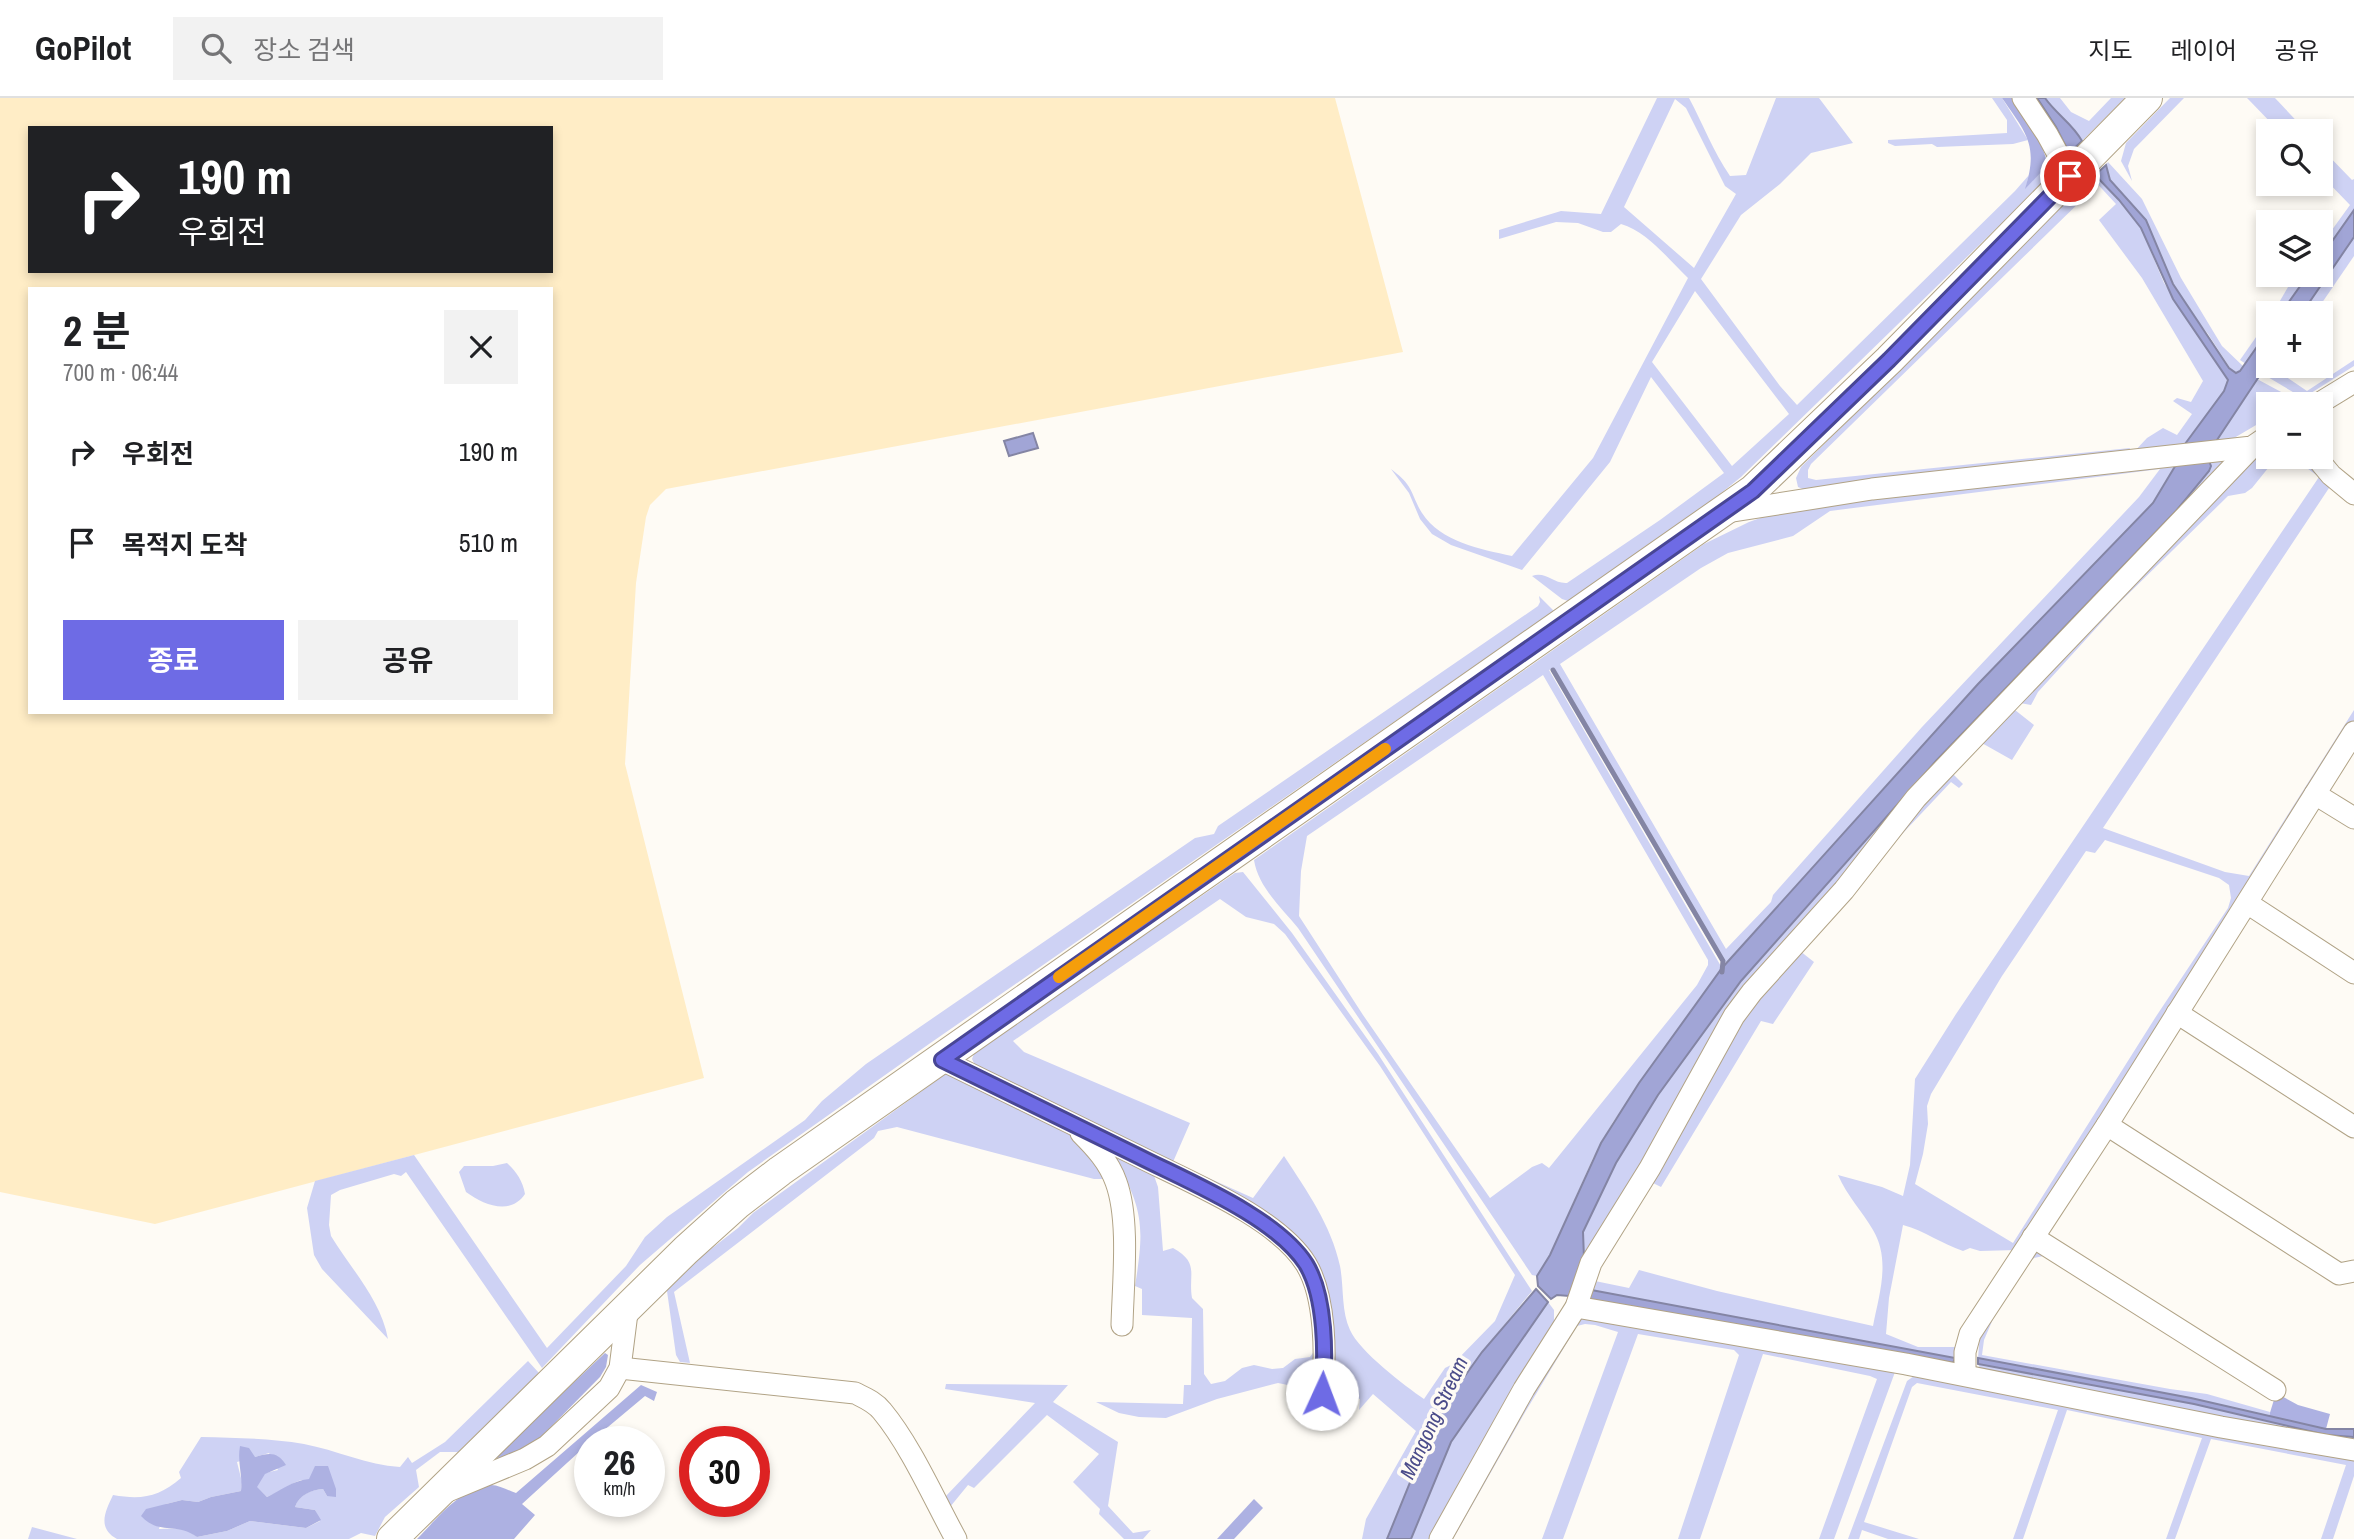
<!DOCTYPE html>
<html lang="ko">
<head>
<meta charset="utf-8">
<style>
	body { margin:0; font-family:"Archivo Narrow","Noto Sans KR",sans-serif; background:#f2f2f2; color:#202124; height:100vh; display:flex; flex-direction:column; font-size:26px; white-space:nowrap }
	* { box-sizing:border-box; margin:0 }
	p { font-size:23px; color:#757577 }
	.icon { flex:none; width:38px; height:38px; fill:none; stroke:currentColor; stroke-width:2; stroke-linecap:round; stroke-linejoin:round }
	.map { position:relative; flex:1; overflow:hidden }
	.drawer { position:absolute; left:28px; top:189px; width:525px; height:427px; display:flex; flex-direction:column; background:#fff; border-radius:0px; box-shadow:0 4px 10px #0003 }
	.drawer>* { flex:none }
	.banner { position:absolute; left:28px; top:28px; width:525px; height:147px; border-radius:0px; box-shadow:0 4px 10px #0003; background:#202124; color:#fff; overflow:hidden }
	.buttons { position:absolute; left:2256px; top:21px; display:grid; gap:14px }
	.buttons a { display:grid; place-items:center; width:77px; height:77px; border-radius:0px; background:#fff; box-shadow:0 4px 10px #0003; font-size:35px }
	.speed { position:absolute; left:574px; top:1328px; display:flex; gap:14px; font-size:35px; font-weight:700; text-align:center }
	.speed>* { display:grid; place-content:center; width:91px; height:91px; border-radius:50%; background:#fff; box-shadow:0 4px 10px #0003; line-height:1 }
	.speed small { font-size:18px; font-weight:400 }
	.speed .limit { border:10px solid #d22; background:#fff; color:#111 }
	.pin { position:absolute; display:grid; place-items:center; width:60px; height:60px; color:#fff; margin:-30px; border:4px solid #fff; border-radius:50%; box-shadow:0 2px 7px #0007 }
	.me { position:absolute; width:77px; margin:-38px; rotate:2deg; stroke-linejoin:round; filter:drop-shadow(0 0 5px #0008) }
	.turn { display:flex; align-items:center; gap:24px; height:147px; padding:0 35px; font-size:32px }
	.turn .icon { width:91px; height:91px; stroke-width:2.5 }
	.turn b { display:block; font-size:49px; line-height:60px }
	.round { display:grid; place-items:center; flex:none; width:74px; height:74px; border-radius:0px; background:#f2f2f2 }
	.head { display:flex; align-items:center; justify-content:space-between; height:119px; padding:0 35px }
	h1 { font-size:42px; font-weight:700; line-height:52px }
	.action { display:flex; gap:14px; margin-top:auto; padding:14px 35px }
	.action a { flex:1; height:80px; border-radius:0px; background:#6e6be5; color:#fff; font-size:28px; font-weight:700; line-height:80px; text-align:center }
	.action a+a { background:#f2f2f2; color:#202124 }
	ul { padding:0; list-style:none }
	li { display:flex; align-items:center; gap:21px; height:91px; padding:0 35px }
	li div { flex:1 }
	li b { display:block; font-size:26px }
	li em { font-style:normal }
	header { display:flex; align-items:center; gap:42px; box-sizing:border-box; height:98px; padding:0 35px; background:#fff; border-bottom:2px solid #e0e0e0 }
	header strong { font-size:33px }
	nav { display:flex; gap:38px; margin-inline-start:auto; font-size:24px }
	.search { width:490px; height:63px; background:#f2f2f2; display:flex; align-items:center; gap:18px; box-sizing:border-box; padding:0 24px; border-radius:0px; color:#757577; font-size:26px }
	.map>svg:first-child { display:block }
	.built { fill:#ffedc6; fill-rule:evenodd }
	.green { fill:#ced2f4; fill-rule:evenodd }
	.forest { fill:#adb1e2 }
	.water { fill:#a1a5d6; stroke:#8485a4; stroke-width:2 }
	.lines { fill:none; stroke-linecap:round; stroke-linejoin:round }
	.stream { stroke:#8485a4; stroke-width:5 }
	.street-casing { stroke:#b1a386; stroke-width:23 }
	.secondary-casing { stroke:#b1a386; stroke-width:32 }
	.street { stroke:#fff; stroke-width:21 }
	.secondary { stroke:#fff; stroke-width:30 }
	.route-casing { stroke:#484695; stroke-width:18 }
	.route { stroke:#6e6be5; stroke-width:12 }
	.slow { stroke:#f59e0b; stroke-width:12 }
	.labels { text-anchor:middle; stroke-width:7; stroke-linejoin:round; paint-order:stroke }
	.water-label { font-size:21px; font-style:italic; fill:#4b4c8a; stroke:#fefbf5 }
</style>
</head>
<body>
<header>
<strong>GoPilot</strong>
<div class="search"><svg class="icon" aria-label="search" viewBox="0 0 24 24"><circle cx="10" cy="10" r="6"/><path d="M15 15l6 6"/></svg>장소 검색</div>
<nav><a>지도</a><a>레이어</a><a>공유</a></nav>
</header>
<div class="map">
<svg width="2354" height="1441" viewBox="0 0 2354 1441">
	<rect width="100%" height="100%" fill="#fefbf5"/>
	<path class="built" d="M 0,0 L 1335,0 L 1403,254 L 666,391 L 650,407 L 646,419 L 636,485 L 625,666 L 704,980 L 155,1126 L 0,1094 ZM 30,30 L 551,30 L 551,173 L 30,173 ZM 30,191 L 551,191 L 551,614 L 30,614 Z"/>
	<g class="green">
		<path d="M 1657,0 L 1689,0 C 1703,26 1713,53 1730,78 L 1746,77 L 1776,0 L 1819,0 L 1853,45 L 1811,55 L 1780,86 L 1741,117 L 1701,181 L 1780,288 L 1797,307 L 2015,93 L 2029,77 L 2026,89 L 2048,67 L 2048,80 L 1741,379 L 1699,413 L 1568,503 L 1562,501 L 1532,478 C 1546,473 1553,486 1567,485 L 1660,422 L 1724,375 L 1651,279 L 1610,364 L 1522,472 L 1451,447 L 1432,436 L 1420,421 L 1409,395 L 1391,371 C 1396,375 1403,380 1407,386 C 1413,394 1416,406 1422,415 C 1441,444 1480,451 1512,458 L 1593,360 L 1688,180 C 1668,161 1648,134 1621,126 L 1611,134 L 1603,134 L 1578,125 L 1556,124 L 1499,141 L 1499,132 L 1561,113 L 1601,116 ZM 1675,1 L 1686,10 L 1725,88 L 1736,96 L 1694,170 L 1624,109 ZM 1695,193 L 1789,316 L 1732,368 L 1652,264 Z"/>
		<path d="M 1992,0 L 2002,0 L 2028,42 L 2013,46 L 1937,49 L 1932,46 L 1895,48 L 1888,45 L 1888,42 L 2007,35 L 2007,22 Z"/>
		<path d="M 2045,0 L 2060,0 L 2071,14 L 2089,23 L 2111,0 L 2125,0 L 2082,43 C 2073,26 2056,16 2045,0 Z"/>
		<path d="M 2170,0 L 2184,0 L 2134,51 L 2128,68 L 2132,83 L 2121,63 L 2126,45 Z"/>
		<path d="M 2247,0 L 2275,0 L 2306,33 L 2279,33 Z"/>
		<path d="M 2320,49 L 2352,82 L 2354,81 L 2354,112 L 2321,159 L 2321,147 L 2350,107 L 2321,77 Z"/>
		<path d="M 2108,64 L 2142,101 L 2181,180 L 2222,248 L 2244,269 L 2236,275 L 2230,270 L 2208,236 L 2186,208 L 2173,186 L 2146,122 L 2110,82 L 2106,67 Z"/>
		<path d="M 2095,77 L 2119,102 L 2141,130 L 2164,185 L 2228,282 L 2224,293 L 2182,350 L 2133,355 L 2147,340 L 2163,330 L 2177,337 L 2192,316 L 2173,303 L 2177,300 L 2191,304 L 2203,283 L 2142,180 L 2099,122 L 2116,106 L 2092,80 Z"/>
		<path d="M 2079,90 L 2088,96 L 1811,366 L 1808,372 L 1808,380 L 1816,382 L 2130,350 L 2127,356 L 1805,392 L 1798,389 L 1796,380 L 1801,369 L 1928,244 Z"/>
		<path d="M 2354,139 L 2354,158 L 2315,215 L 2302,215 Z"/>
		<path d="M 2295,177 L 2308,177 L 2281,215 L 2273,215 Z"/>
		<path d="M 2268,222 L 2268,233 L 2246,266 L 2240,262 Z"/>
		<path d="M 2354,262 L 2354,268 L 2303,300 L 2261,275 L 2268,265 L 2268,268 L 2278,268 L 2276,272 L 2307,293 Z"/>
		<path d="M 2257,281 L 2283,295 L 2289,305 L 2268,306 L 2268,320 L 2229,343 L 2213,348 Z"/>
		<path d="M 2268,349 L 2268,359 L 2277,359 L 2252,390 L 2245,395 L 2228,398 L 2119,505 L 2038,594 L 2031,607 L 2020,605 L 2015,612 L 2034,627 L 2012,662 L 1980,644 L 2215,391 Z"/>
		<path d="M 2292,359 C 2312,359 2320,370 2333,384 L 2103,730 L 2225,774 L 2249,778 L 2354,612 L 2354,625 L 2017,1152 L 1980,1153 L 1970,1150 L 1963,1153 C 1942,1146 1925,1133 1903,1127 L 1889,1200 L 1886,1236 L 1918,1249 L 1960,1249 L 1955,1260 L 1586,1191 L 1595,1183 L 1629,1190 L 1639,1172 L 1717,1193 L 1873,1228 C 1879,1197 1891,1162 1873,1132 C 1862,1113 1847,1098 1838,1077 L 1882,1089 L 1903,1098 L 1910,1067 L 1915,981 L 1956,916 L 2319,379 ZM 2105,742 L 2219,780 L 2229,787 L 2231,800 L 2228,810 L 2155,920 L 2013,1145 L 1915,1086 L 1923,1056 L 1928,1026 L 1927,1008 L 1931,996 L 2002,878 L 2086,753 L 2095,755 Z"/>
		<path d="M 2239,360 L 1795,840 L 1576,1182 L 1575,1178 L 1584,1159 L 1583,1134 L 1616,1065 L 1658,997 L 1741,883 L 1936,663 L 2176,413 L 2209,373 L 2209,363 Z"/>
		<path d="M 2177,365 L 2153,405 L 1978,586 L 1726,865 L 1554,570 L 1549,572 L 1722,870 L 1613,1024 L 1593,1060 L 1550,1157 L 1537,1178 L 1532,1177 L 1298,830 C 1282,810 1258,789 1254,762 L 1704,446 L 1749,424 L 1766,418 L 1906,395 ZM 2160,371 L 2139,399 L 1922,629 L 1773,797 L 1771,804 L 1726,851 L 1560,566 L 1701,470 L 1728,455 L 1793,438 L 1830,413 ZM 1543,577 L 1708,862 L 1708,867 L 1697,887 L 1549,1070 L 1542,1065 L 1532,1069 L 1490,1100 L 1363,917 L 1299,818 L 1301,773 L 1307,738 Z"/>
		<path d="M 1539,498 L 1554,513 L 929,946 L 748,1074 L 640,1167 L 542,1270 L 406,1074 L 401,1078 L 394,1076 L 340,1092 L 331,1097 L 329,1127 L 331,1138 C 351,1171 381,1202 388,1241 L 322,1171 L 314,1157 L 307,1110 L 315,1083 L 414,1057 L 547,1250 L 626,1168 L 645,1139 L 667,1119 L 805,1022 L 822,1003 L 866,966 L 1195,740 L 1214,736 L 1218,728 L 1538,508 L 1540,504 Z"/>
		<path d="M 1948,671 L 1963,686 L 1959,690 L 1951,684 L 1903,735 L 1800,853 L 1814,864 L 1773,926 L 1761,923 L 1661,1089 L 1647,1082 L 1725,940 Z"/>
		<path d="M 1243,774 L 1292,835 L 1378,956 L 1532,1193 L 1482,1254 L 1437,1317 L 1431,1318 L 1435,1322 L 1387,1441 L 1362,1441 L 1366,1421 L 1416,1333 L 1373,1296 L 1359,1312 L 1360,1301 L 1327,1291 L 1310,1157 L 975,967 L 972,961 L 975,953 L 1235,775 ZM 1220,801 L 1246,819 L 1274,826 L 1285,836 L 1380,968 L 1515,1177 L 1495,1223 L 1453,1266 L 1445,1270 L 1424,1301 C 1405,1288 1359,1253 1350,1232 C 1341,1213 1344,1188 1340,1168 C 1331,1127 1307,1093 1284,1058 L 1253,1100 L 1173,1064 L 1190,1025 L 1024,954 L 1013,943 Z"/>
		<path d="M 951,972 L 1076,1034 L 1105,1081 L 1094,1081 L 897,1029 L 878,1033 L 874,1040 L 674,1194 L 690,1265 L 680,1264 L 676,1257 L 666,1186 L 738,1130 L 753,1115 Z"/>
		<path d="M 1113,1056 L 1151,1069 L 1158,1089 L 1163,1153 L 1173,1150 C 1200,1165 1188,1176 1192,1200 L 1203,1211 L 1204,1276 L 1211,1286 L 1225,1283 L 1242,1270 L 1254,1267 L 1272,1271 L 1283,1270 L 1295,1261 L 1310,1259 L 1315,1252 L 1317,1293 L 1278,1285 L 1217,1301 L 1166,1320 L 1139,1319 L 1119,1315 L 1096,1304 L 1183,1306 L 1184,1287 L 1191,1287 L 1192,1220 L 1142,1217 L 1142,1191 L 1135,1188 C 1145,1127 1143,1111 1113,1056 Z"/>
		<path d="M 507,1065 C 516,1073 523,1083 525,1096 C 510,1118 484,1107 466,1094 L 459,1074 L 464,1068 L 493,1068 Z"/>
		<path d="M 2033,1151 L 2048,1157 L 2034,1160 L 2029,1165 L 1993,1221 L 1984,1242 L 1982,1257 L 2170,1291 L 2207,1296 L 2270,1314 L 2269,1318 L 2191,1300 L 1978,1260 L 1980,1235 Z"/>
		<path d="M 1548,1204 L 1554,1212 L 1554,1226 L 1437,1441 L 1411,1441 L 1451,1344 Z"/>
		<path d="M 1586,1218 L 1895,1274 L 1834,1441 L 1819,1441 L 1877,1281 L 1870,1278 L 1763,1256 L 1700,1441 L 1678,1441 L 1739,1257 L 1734,1252 L 1638,1236 L 1563,1441 L 1542,1441 L 1618,1234 L 1595,1227 L 1585,1226 L 1577,1228 L 1524,1316 L 1453,1441 L 1446,1441 L 1577,1221 Z"/>
		<path d="M 528,1263 L 539,1275 L 458,1354 L 440,1354 L 416,1372 L 419,1389 L 385,1419 L 375,1438 L 361,1435 L 349,1441 L 117,1441 C 97,1430 105,1414 113,1397 C 142,1402 159,1399 181,1380 L 179,1374 L 201,1339 C 235,1340 270,1340 304,1346 C 336,1352 367,1367 400,1369 L 408,1359 L 412,1365 L 445,1344 ZM 269,1355 L 278,1372 L 265,1375 L 256,1389 L 267,1399 C 307,1382 295,1372 336,1398 L 327,1398 L 323,1391 C 310,1392 299,1397 295,1409 L 315,1412 L 320,1423 L 306,1430 L 250,1423 L 227,1433 L 197,1439 L 185,1430 L 159,1431 L 166,1406 L 182,1402 L 198,1404 L 211,1399 L 241,1393 L 242,1384 L 237,1364 Z"/>
		<path d="M 1978,1266 L 2194,1306 L 2326,1337 L 2354,1339 L 2354,1346 L 1980,1270 Z"/>
		<path d="M 1914,1278 L 2354,1358 L 2354,1378 L 2333,1441 L 2321,1441 L 2346,1367 L 2211,1341 L 2175,1441 L 2166,1441 L 2202,1340 L 2067,1312 L 2023,1441 L 2013,1441 L 2058,1312 L 1917,1285 L 1912,1289 L 1864,1424 L 1919,1441 L 1888,1441 L 1862,1432 L 1859,1441 L 1848,1441 L 1907,1283 Z"/>
		<path d="M 946,1286 L 1068,1287 L 1053,1304 L 1118,1344 L 1108,1408 L 1133,1435 L 1151,1432 L 1143,1441 L 1124,1441 L 1099,1416 L 1100,1411 L 1073,1384 L 1099,1356 L 1047,1317 L 974,1390 L 968,1387 L 950,1409 L 945,1399 L 1035,1305 L 945,1291 Z"/>
		<path d="M 32,1429 L 77,1441 L 28,1441 Z"/>
	</g>
	<g class="forest">
		<path d="M 2002,0 L 2017,0 L 2038,35 L 2048,67 L 2025,91 C 2039,47 2026,35 2002,0 Z"/>
		<path d="M 605,1255 L 608,1257 L 606,1269 L 600,1279 L 538,1342 L 502,1364 L 497,1361 L 498,1356 Z"/>
		<path d="M 641,1287 L 657,1294 L 654,1303 L 645,1298 L 590,1344 L 522,1406 L 535,1417 L 514,1441 L 417,1441 C 436,1422 460,1390 489,1387 C 498,1386 507,1392 516,1395 Z"/>
		<path d="M 2276,1295 L 2298,1307 L 2330,1316 L 2326,1331 L 2269,1318 Z"/>
		<path d="M 240,1348 L 249,1350 L 255,1359 C 269,1355 277,1353 286,1367 L 265,1376 L 257,1389 L 267,1399 C 282,1392 291,1383 309,1381 L 315,1368 L 328,1368 L 336,1391 L 336,1399 L 327,1398 L 323,1391 C 311,1392 299,1397 295,1409 L 315,1412 L 321,1422 L 306,1430 L 250,1423 L 227,1433 L 197,1439 C 174,1423 160,1438 141,1418 L 146,1411 L 182,1402 L 198,1404 L 211,1399 L 241,1393 C 243,1377 237,1365 240,1348 Z"/>
		<path d="M 1254,1401 L 1263,1410 L 1234,1441 L 1217,1441 Z"/>
	</g>
	<g class="water">
		<path d="M 2037,0 L 2045,0 C 2056,16 2073,26 2082,43 L 2069,55 L 2056,29 Z"/>
		<path d="M 2106,67 L 2110,82 L 2146,122 L 2173,186 L 2229,270 L 2236,275 L 2240,273 L 2268,233 L 2268,265 L 2213,348 L 2182,350 L 2224,293 L 2228,282 L 2173,201 L 2141,130 L 2119,102 L 2095,77 Z"/>
		<path d="M 2354,112 L 2354,139 L 2302,215 L 2281,215 L 2308,177 L 2320,177 L 2321,159 Z"/>
		<path d="M 1033,335 L 1038,350 L 1009,358 L 1004,343 Z"/>
		<path d="M 2209,363 L 2211,368 L 2209,373 L 2176,413 L 1936,663 L 1741,883 L 1658,997 L 1616,1065 L 1583,1134 L 1584,1160 L 1569,1198 L 1557,1197 L 1551,1201 L 1538,1188 L 1537,1178 L 1550,1157 L 1601,1045 L 1639,985 L 1722,870 L 1978,586 L 2153,405 L 2177,365 Z"/>
		<path d="M 1536,1191 L 1548,1204 L 1451,1344 L 1411,1441 L 1387,1441 L 1435,1323 L 1430,1318 L 1432,1315 L 1437,1317 L 1482,1254 Z"/>
		<path d="M 1586,1191 L 1955,1260 L 1953,1265 L 1582,1202 Z"/>
		<path d="M 1978,1260 L 2191,1300 L 2326,1331 L 2354,1331 L 2354,1339 L 2326,1337 L 2194,1306 L 1978,1266 Z"/>
	</g>
	<g class="lines">
		<path class="stream" d="M 1553,572 L 1723,863 L 1722,874"/>
		<g class="street-casing">
			<g id="street">
				<path d="M 2023,0 L 2047,36 L 2070,78"/>
				<path d="M 2318,306 L 2354,284"/>
				<path d="M 2316,359 L 2331,377 L 2354,396"/>
				<path d="M 1727,414 L 1872,391 L 2252,349 L 2268,338"/>
				<path d="M 2315,696 L 2354,720"/>
				<path d="M 2247,805 L 2354,875"/>
				<path d="M 2177,915 L 2354,1029"/>
				<path d="M 942,962 C 1008,994 1073,1026 1138,1058 C 1187,1083 1277,1119 1306,1166 C 1326,1199 1326,1259 1322,1296"/>
				<path d="M 2107,1027 L 2339,1176 L 2354,1173"/>
				<path d="M 1081,1035 C 1095,1049 1109,1064 1116,1084 C 1130,1122 1123,1185 1122,1227"/>
				<path d="M 2033,1139 L 2275,1292"/>
				<path d="M 1576,1209 L 1906,1266 L 2221,1329 L 2354,1352"/>
				<path d="M 620,1270 L 855,1295 C 865,1300 875,1304 882,1313 C 911,1348 934,1401 956,1441"/>
				<path d="M 1965,1277 L 1965,1254 L 1970,1236 L 2107,1027 L 2354,634"/>
				<path d="M 448,1393 L 525,1361 L 547,1348 L 609,1290 L 620,1270 L 628,1207"/>
				<path d="M 1440,1441 L 1524,1291 L 1576,1209 L 1591,1165 L 1650,1070 L 1734,918 L 1752,894 L 1844,792 L 1916,700 L 2252,349"/>
			</g>
		</g>
		<g class="secondary-casing">
			<path id="secondary" d="M 392,1441 L 686,1152 L 737,1106 L 780,1073 L 1753,392 L 1889,262 L 2147,0"/>
		</g>
		<use href="#street" class="street"/>
		<use href="#secondary" class="secondary"/>
	</g>
	<g class="lines">
		<g class="route-casing">
			<path id="route" d="M 1322,1296 C 1326,1259 1326,1199 1306,1166 C 1276,1119 1187,1083 1138,1058 C 1073,1026 1008,994 942,962 L 1753,393 L 1889,262 L 2070,78"/>
		</g>
		<use href="#route" class="route"/>
		<path class="slow" d="M 1059,879 L 1385,651"/>
	</g>
	<g class="labels">
		<g class="water-label">
			<text transform="translate(1434 1320) rotate(-65)" y="7">Mangong Stream</text>
		</g>
	</g>
</svg>
<div class="buttons">
<a><svg class="icon" aria-label="search" viewBox="0 0 24 24"><circle cx="10" cy="10" r="6"/><path d="M15 15l6 6"/></svg></a>
<a><svg class="icon" aria-label="layers" viewBox="0 0 24 24"><path d="M12 4l9 5-9 5-9-5zM3 14l9 5 9-5"/></svg></a>
<a>+</a>
<a>−</a>
</div>
<div class="speed"><div>26<small>km/h</small></div><div class="limit">30</div></div>
<div class="pin" style="left:2070px;top:78px;background:#d93025"><svg class="icon" aria-label="arrive" viewBox="0 0 24 24"><path d="M6 21V4h12l-3 4 3 4H6"/></svg></div>
<svg class="me" style="left:1322px;top:1296px" viewBox="-20 -20 40 40"><circle r="19" fill="#fff"/><path d="M0-13L10 11 0 6-10 11z" fill="#6e6be5"/></svg>
<div class="banner">
<div class="turn"><svg class="icon" aria-label="right" viewBox="0 0 24 24"><path d="M7 20v-9h11M14 6l5 5-5 5"/></svg><div><b>190 m</b>우회전</div></div>
</div>
<section class="drawer">
<div class="head"><div><h1>2 분</h1><p>700 m · 06:44</p></div><a class="round"><svg class="icon" aria-label="close" viewBox="0 0 24 24"><path d="M6 6l12 12M18 6L6 18"/></svg></a></div>
<ul>
<li><svg class="icon" aria-label="right" viewBox="0 0 24 24"><path d="M7 20v-9h11M14 6l5 5-5 5"/></svg><div><b>우회전</b></div><em>190 m</em></li>
<li><svg class="icon" aria-label="arrive" viewBox="0 0 24 24"><path d="M6 21V4h12l-3 4 3 4H6"/></svg><div><b>목적지 도착</b></div><em>510 m</em></li>
</ul>
<div class="action"><a>종료</a><a>공유</a></div>
</section>
</div>
</body>
</html>
